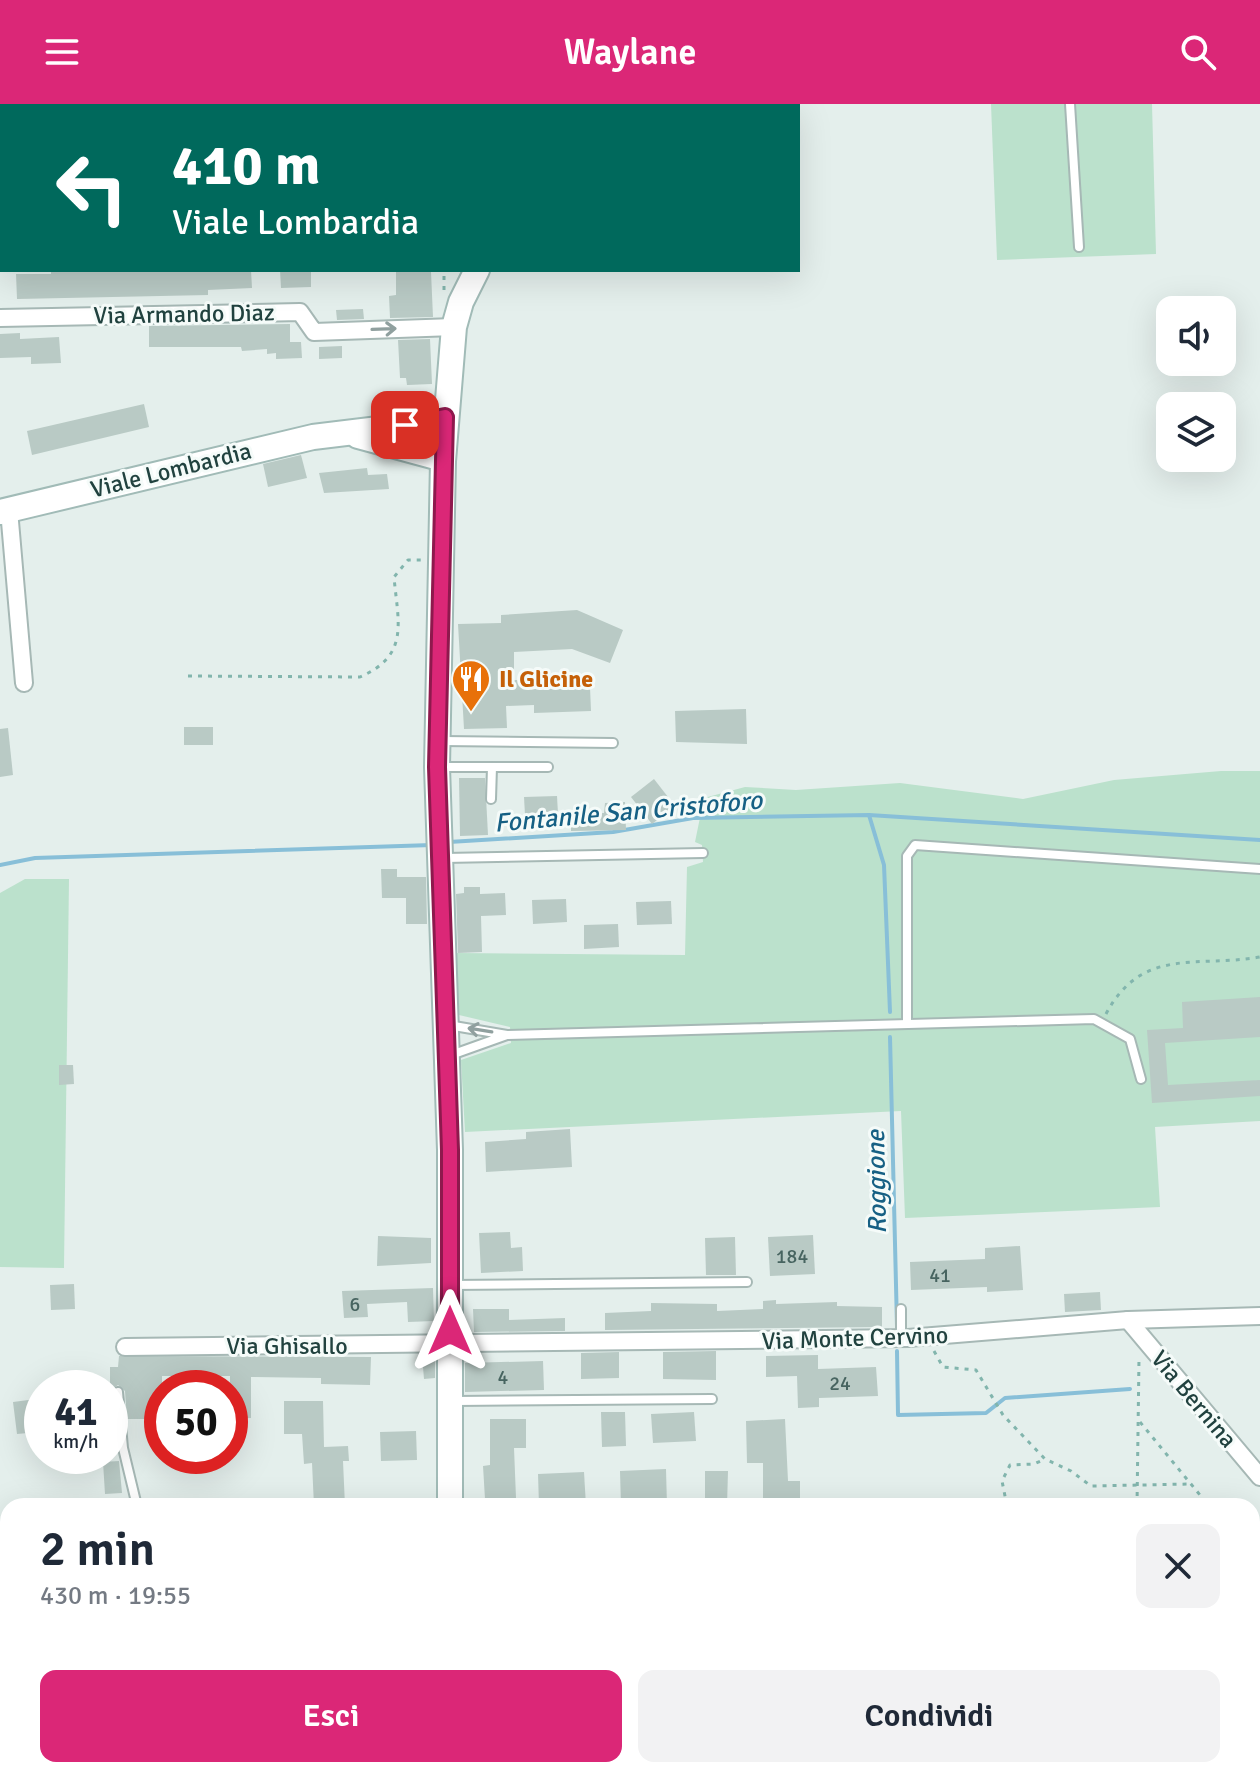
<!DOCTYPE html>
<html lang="it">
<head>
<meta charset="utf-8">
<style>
	body { margin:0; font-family:Signika,sans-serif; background:#f2f2f3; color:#1f2937; height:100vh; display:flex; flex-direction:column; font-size:30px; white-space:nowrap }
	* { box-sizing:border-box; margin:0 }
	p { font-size:26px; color:#747a83 }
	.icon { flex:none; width:44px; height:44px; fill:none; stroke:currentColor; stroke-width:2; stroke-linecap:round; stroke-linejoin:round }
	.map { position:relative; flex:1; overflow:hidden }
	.drawer { position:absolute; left:0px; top:1394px; width:1260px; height:280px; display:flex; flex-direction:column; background:#fff; border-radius:24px 24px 0 0; box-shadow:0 8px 32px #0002 }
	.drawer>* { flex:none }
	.guide { position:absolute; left:0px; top:0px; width:800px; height:168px; box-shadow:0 8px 32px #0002; background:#00695c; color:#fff; overflow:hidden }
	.buttons { position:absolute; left:1156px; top:192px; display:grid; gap:16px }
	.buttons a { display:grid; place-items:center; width:80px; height:80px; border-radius:16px; background:#fff; box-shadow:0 8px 32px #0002; font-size:40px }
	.speed { position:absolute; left:24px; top:1266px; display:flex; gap:16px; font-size:40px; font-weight:700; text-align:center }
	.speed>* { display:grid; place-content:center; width:104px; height:104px; border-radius:50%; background:#fff; box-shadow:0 8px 32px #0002; line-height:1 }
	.speed small { font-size:20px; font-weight:400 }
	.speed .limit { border:12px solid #d22; background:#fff; color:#111 }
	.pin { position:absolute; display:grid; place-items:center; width:68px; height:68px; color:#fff; margin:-34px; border-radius:16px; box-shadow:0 4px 12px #0006 }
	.me { position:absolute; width:88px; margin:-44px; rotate:0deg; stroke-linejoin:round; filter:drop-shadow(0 0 6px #0008) }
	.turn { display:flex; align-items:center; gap:28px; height:168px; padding:0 40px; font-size:36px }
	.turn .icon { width:104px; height:104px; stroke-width:2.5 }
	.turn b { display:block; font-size:56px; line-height:68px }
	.round { display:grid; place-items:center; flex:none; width:84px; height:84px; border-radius:16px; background:#f2f2f3 }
	.summary { display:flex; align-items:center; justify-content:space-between; height:136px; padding:0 40px }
	h1 { font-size:48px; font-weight:600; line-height:60px }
	.button { display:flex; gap:16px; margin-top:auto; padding:16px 40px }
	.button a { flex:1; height:92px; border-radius:16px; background:#db2777; color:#fff; font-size:32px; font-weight:600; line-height:92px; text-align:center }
	.button a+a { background:#f2f2f3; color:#1f2937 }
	header { display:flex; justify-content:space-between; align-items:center; height:104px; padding:0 40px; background:#db2777; color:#fff; font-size:36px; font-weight:600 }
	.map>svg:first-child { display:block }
	.green { fill:#bbe1cc }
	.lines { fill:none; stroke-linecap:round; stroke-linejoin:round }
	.stream { stroke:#88bfd8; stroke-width:4 }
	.building { fill:#b9cac5 }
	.lane-casing { stroke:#a6b8b5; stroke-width:12 }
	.street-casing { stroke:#a6b8b5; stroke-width:20 }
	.secondary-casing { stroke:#a1bbb7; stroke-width:28 }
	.path { stroke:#82b5ad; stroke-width:3; stroke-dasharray:4 6; stroke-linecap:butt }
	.lane { stroke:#fff; stroke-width:8 }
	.street { stroke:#fff; stroke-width:16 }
	.secondary { stroke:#fff; stroke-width:24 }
	.oneway { stroke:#90a09f }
	.route-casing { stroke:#8e194d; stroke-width:20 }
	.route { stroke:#db2777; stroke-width:14 }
	.labels { text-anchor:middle; stroke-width:6; stroke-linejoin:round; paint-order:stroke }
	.number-label { font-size:20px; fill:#476460 }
	.street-label { font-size:24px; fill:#21423f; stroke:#f5fbf9 }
	.food-label { font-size:24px; font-weight:bold; fill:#c56008; stroke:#f5fbf9; text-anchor:start }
	.water-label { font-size:26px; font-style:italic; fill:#166084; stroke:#f5fbf9 }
</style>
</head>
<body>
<header><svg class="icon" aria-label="menu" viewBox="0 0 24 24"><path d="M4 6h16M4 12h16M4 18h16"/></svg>Waylane<svg class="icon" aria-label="search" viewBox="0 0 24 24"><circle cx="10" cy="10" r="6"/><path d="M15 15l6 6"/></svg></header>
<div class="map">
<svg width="1260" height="1674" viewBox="0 0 1260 1674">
	<rect width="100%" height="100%" fill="#e4efec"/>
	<g class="green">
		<path d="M 991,0 L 1152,0 L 1156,150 L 997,156 Z"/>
		<path d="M 1221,667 L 1260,667 L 1260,1017 L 1155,1023 L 1160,1103 L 905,1114 L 901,1007 L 465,1028 L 461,956 L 511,939 L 510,923 L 459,911 L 456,849 L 685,851 L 687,763 L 703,758 L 702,741 L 695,738 L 704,694 L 745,683 L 796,686 L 900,679 L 1023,695 L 1114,676 Z"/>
		<path d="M 25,775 L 69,775 L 64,1164 L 0,1163 L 0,789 Z"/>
	</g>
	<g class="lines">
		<g class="stream">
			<path d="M 869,711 L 884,761 L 890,908"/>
			<path d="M 449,738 L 613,728 L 693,714 L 869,711 L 1260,736"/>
			<path d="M 0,761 L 35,754 L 432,741"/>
			<path d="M 890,933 L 897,1222"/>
			<path d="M 897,1247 L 898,1311 L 986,1309 L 1005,1294 L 1130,1285"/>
		</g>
	</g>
	<g class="building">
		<path d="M 51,166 L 251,166 L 252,184 L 208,186 L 208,191 L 17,195 L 16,170 L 51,170 Z"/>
		<path d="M 280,166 L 311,166 L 311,183 L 281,184 Z"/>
		<path d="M 396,166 L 431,168 L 433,213 L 390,214 L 389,192 L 396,191 Z"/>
		<path d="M 363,205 L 364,215 L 337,216 L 336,206 Z"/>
		<path d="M 290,220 L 290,238 L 301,238 L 302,254 L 276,255 L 276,249 L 267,250 L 267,245 L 242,247 L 241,243 L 149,243 L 149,222 Z"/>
		<path d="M 20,229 L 20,235 L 59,233 L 61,259 L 31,260 L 31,253 L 0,254 L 0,230 Z"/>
		<path d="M 430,235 L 432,280 L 407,281 L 406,274 L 400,274 L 398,236 Z"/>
		<path d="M 342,242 L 342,254 L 319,255 L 319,243 Z"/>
		<path d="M 144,300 L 149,323 L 32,351 L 27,327 Z"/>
		<path d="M 301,351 L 307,374 L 268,383 L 263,360 Z"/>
		<path d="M 367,364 L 368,371 L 387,370 L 389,385 L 324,389 L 319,369 Z"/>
		<path d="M 577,506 L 623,526 L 610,559 L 572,545 L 514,548 L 514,576 L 534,576 L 534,585 L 590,583 L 591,607 L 534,609 L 534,601 L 506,602 L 507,624 L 464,625 L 458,520 L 501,519 L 501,511 Z"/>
		<path d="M 746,605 L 747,640 L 676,638 L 675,607 Z"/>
		<rect x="184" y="623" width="29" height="18"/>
		<path d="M 8,624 L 13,671 L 0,673 L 0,625 Z"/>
		<path d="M 459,674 L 485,674 L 488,731 L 460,732 Z"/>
		<path d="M 654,675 L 675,702 L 652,720 L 631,693 Z"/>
		<path d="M 557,692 L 558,710 L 525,711 L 524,693 Z"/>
		<path d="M 625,698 L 626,726 L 571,727 L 571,710 L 604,709 L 605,699 Z"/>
		<path d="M 381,765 L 397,765 L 397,773 L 426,773 L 427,820 L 406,820 L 406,794 L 382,794 Z"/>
		<path d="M 464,783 L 480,783 L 480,790 L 505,789 L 506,811 L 481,812 L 482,848 L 458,849 L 456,790 L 464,789 Z"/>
		<path d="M 566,795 L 567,818 L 533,820 L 532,796 Z"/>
		<path d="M 671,797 L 672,820 L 637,821 L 636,798 Z"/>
		<path d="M 618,820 L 619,843 L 584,845 L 584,821 Z"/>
		<path d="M 1260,893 L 1260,933 L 1165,939 L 1168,981 L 1260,976 L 1260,992 L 1152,999 L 1147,926 L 1183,924 L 1182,898 Z"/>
		<path d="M 59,961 L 73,961 L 74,980 L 59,981 Z"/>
		<path d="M 570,1025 L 572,1063 L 486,1068 L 485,1038 L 526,1035 L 526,1028 Z"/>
		<path d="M 510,1128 L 511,1144 L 522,1143 L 523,1167 L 481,1169 L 479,1129 Z"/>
		<path d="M 813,1131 L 815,1170 L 770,1172 L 768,1133 Z"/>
		<path d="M 378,1132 L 431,1134 L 431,1159 L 377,1162 Z"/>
		<path d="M 735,1133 L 736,1171 L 706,1171 L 705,1134 Z"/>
		<path d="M 1020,1142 L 1023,1186 L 987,1188 L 987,1183 L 911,1186 L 910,1158 L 985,1155 L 985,1144 Z"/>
		<path d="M 74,1180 L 75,1205 L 51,1206 L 50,1181 Z"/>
		<path d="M 433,1184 L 434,1217 L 408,1218 L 407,1198 L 367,1200 L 368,1213 L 344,1214 L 342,1187 Z"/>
		<path d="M 1100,1188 L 1101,1206 L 1065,1208 L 1064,1190 Z"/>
		<path d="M 776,1196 L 776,1200 L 837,1198 L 837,1202 L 882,1203 L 882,1223 L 605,1226 L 605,1209 L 651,1207 L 651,1199 L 717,1200 L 717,1207 L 763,1205 L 763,1197 Z"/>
		<path d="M 473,1205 L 509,1205 L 509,1216 L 565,1214 L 565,1227 L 474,1228 Z"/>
		<path d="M 716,1247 L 716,1276 L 663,1275 L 663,1248 Z"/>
		<path d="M 619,1248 L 619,1274 L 581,1275 L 581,1249 Z"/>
		<path d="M 435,1250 L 435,1274 L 424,1275 L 422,1251 Z"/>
		<path d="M 818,1251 L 818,1265 L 876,1263 L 878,1292 L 819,1294 L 819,1303 L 798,1304 L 797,1272 L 766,1273 L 766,1252 Z"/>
		<path d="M 119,1252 L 371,1253 L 370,1281 L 321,1280 L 321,1274 L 251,1273 L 251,1314 L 230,1315 L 230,1272 L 162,1272 L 162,1315 L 127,1315 L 125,1287 L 118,1281 L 111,1286 L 113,1315 L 110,1315 L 110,1263 L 118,1263 Z"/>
		<path d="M 543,1257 L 544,1286 L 465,1288 L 465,1259 Z"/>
		<path d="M 36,1295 L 39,1328 L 17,1330 L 13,1298 Z"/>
		<path d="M 284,1297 L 323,1297 L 324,1343 L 348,1342 L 349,1357 L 343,1357 L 345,1402 L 314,1402 L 312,1359 L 304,1360 L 302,1330 L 284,1330 Z"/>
		<path d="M 601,1308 L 625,1308 L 626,1342 L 602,1343 Z"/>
		<path d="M 694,1308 L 696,1337 L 653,1339 L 651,1310 Z"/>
		<path d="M 490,1315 L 526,1315 L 526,1344 L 514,1344 L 516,1394 L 485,1395 L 483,1362 L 490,1361 Z"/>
		<path d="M 785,1315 L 788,1377 L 800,1377 L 800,1402 L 763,1402 L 763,1359 L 747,1359 L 746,1317 Z"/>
		<path d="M 416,1327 L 417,1356 L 381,1357 L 380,1328 Z"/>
		<path d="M 119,1357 L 122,1389 L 105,1390 L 103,1358 Z"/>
		<path d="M 666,1365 L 667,1402 L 621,1402 L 620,1367 Z"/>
		<path d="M 705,1367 L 728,1367 L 727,1402 L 705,1402 Z"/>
		<path d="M 584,1368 L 586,1402 L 539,1402 L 538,1370 Z"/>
	</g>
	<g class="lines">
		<g class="lane-casing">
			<g id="lane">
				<path d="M 1070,0 L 1079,143"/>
				<path d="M 442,637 L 613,639"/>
				<path d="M 438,663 L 548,663"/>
				<path d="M 491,695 L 492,663"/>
				<path d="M 445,754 L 703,749"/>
				<path d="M 907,920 L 907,752 L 915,741 L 1260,765"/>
				<path d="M 448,921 L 507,931 L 451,951"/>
				<path d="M 507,931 L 1094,915 L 1130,935 L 1141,975"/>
				<path d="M 451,1181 L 747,1178"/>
				<path d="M 901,1234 L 901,1205"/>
				<path d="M 118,1288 L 123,1344 L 137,1402"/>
				<path d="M 455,1297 L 712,1295"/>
				<path d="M 85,1666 L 85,1674"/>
				<path d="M 189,1674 L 192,1666"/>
				<path d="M 1075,1674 L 1075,1666"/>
			</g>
		</g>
		<g class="street-casing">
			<g id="street">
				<path d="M 440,0 L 440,2"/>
				<path d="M 301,2 L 373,0"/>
				<path d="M 0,10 L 2,10"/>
				<path d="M 0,214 L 300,208 L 314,228 L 454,223"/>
				<path d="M 9,406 L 24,579"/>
				<path d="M 1128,1216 L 1260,1373"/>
				<path d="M 125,1243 L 908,1234 L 1128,1216 L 1260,1212"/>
				<path d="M 1252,1573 L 1260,1573"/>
				<path d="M 0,1607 L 8,1604"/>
				<path d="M 915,1674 L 915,1666"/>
			</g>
		</g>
		<g class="secondary-casing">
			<g id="secondary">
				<path d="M 591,2 L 593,0"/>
				<path d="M 358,332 L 443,355"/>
				<path d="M 0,408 L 313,333 L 428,319 L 445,313"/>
				<path d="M 450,1402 L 450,1046 L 437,663 L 443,357 L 454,223 L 461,198 L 477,166"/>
				<path d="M 444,1674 L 444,1666"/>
			</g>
		</g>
		<g class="path">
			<path d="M 444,186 L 444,166"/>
			<path d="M 188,572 L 360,573 C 410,551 398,519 394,473 L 408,456 L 423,456"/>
			<path d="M 1106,910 C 1142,842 1197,864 1260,853"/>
			<path d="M 934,1247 L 943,1263 L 976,1266 L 1003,1311 L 1045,1355 L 1071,1367 L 1091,1382 L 1190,1380"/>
			<path d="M 1140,1318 L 1209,1402"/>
			<path d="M 1007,1402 L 1002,1377 L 1010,1361 L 1034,1360 L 1045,1355"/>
			<path d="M 1137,1402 L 1139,1254"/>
			<path d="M 1252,1455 L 1260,1464"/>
			<path d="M 1252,1482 L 1260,1482"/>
			<path d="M 1252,1632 L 1258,1628 L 1259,1593"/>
			<path d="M 1167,1666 L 1181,1674"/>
			<path d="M 1181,1674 L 1194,1666"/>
		</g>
		<use href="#lane" class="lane"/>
		<use href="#street" class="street"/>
		<use href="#secondary" class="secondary"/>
	</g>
	<defs><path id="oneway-shaft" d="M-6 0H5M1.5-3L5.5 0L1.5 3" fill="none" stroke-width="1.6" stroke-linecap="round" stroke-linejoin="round" transform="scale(2)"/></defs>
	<g class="oneway">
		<use href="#oneway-shaft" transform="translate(384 225) rotate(-2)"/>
		<use href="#oneway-shaft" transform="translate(480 926) rotate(-171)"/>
	</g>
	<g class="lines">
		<g class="route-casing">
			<path id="route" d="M 405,321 L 445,313 L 437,663 L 450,1046 L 450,1227"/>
		</g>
		<use href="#route" class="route"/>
	</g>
	<defs>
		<g id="restaurant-pin" transform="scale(2)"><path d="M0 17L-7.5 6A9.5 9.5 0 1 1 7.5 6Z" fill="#e8710a" stroke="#f5fbf9"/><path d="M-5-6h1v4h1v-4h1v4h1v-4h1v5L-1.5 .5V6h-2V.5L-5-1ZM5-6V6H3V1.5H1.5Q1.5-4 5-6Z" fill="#fff"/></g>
	</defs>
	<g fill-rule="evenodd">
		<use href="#restaurant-pin" x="471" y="575"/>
	</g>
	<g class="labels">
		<g class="number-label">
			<text x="792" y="1159">184</text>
			<text x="940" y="1178">41</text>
			<text x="355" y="1207">6</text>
			<text x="503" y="1280">4</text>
			<text x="840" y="1286">24</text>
		</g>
		<g class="street-label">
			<text transform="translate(184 210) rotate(-1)" y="8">Via Armando Diaz</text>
			<text transform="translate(171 366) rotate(-14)" y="8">Viale Lombardia</text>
			<text transform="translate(855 1234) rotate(-2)" y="8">Via Monte Cervino</text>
			<text x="287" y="1250">Via Ghisallo</text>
			<text transform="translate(1194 1295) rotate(50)" y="8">Via Bernina</text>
		</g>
		<g class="food-label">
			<text x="499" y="583">Il Glicine</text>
		</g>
		<g class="water-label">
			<text transform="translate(628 707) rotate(-5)" y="9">Fontanile San Cristoforo</text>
			<text transform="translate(876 1078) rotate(-91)" y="9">Roggione</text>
		</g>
	</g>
</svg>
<div class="buttons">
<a><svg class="icon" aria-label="sound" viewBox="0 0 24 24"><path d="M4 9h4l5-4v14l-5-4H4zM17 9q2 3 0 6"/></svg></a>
<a><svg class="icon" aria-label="layers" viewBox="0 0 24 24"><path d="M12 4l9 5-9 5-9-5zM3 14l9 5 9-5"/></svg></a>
</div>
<div class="speed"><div>41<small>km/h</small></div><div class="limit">50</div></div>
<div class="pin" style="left:405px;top:321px;background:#d93025"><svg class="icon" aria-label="arrive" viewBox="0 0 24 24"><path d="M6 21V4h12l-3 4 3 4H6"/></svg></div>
<svg class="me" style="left:450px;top:1227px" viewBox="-20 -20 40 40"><path d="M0-17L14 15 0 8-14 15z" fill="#db2777" stroke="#fff" stroke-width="4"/></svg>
<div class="guide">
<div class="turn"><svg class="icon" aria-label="left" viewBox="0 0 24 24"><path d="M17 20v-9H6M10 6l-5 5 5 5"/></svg><div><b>410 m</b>Viale Lombardia</div></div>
</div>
<section class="drawer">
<div class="summary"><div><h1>2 min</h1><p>430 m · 19:55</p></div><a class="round"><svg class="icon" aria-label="close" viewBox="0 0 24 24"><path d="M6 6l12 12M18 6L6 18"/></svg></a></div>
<div class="button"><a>Esci</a><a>Condividi</a></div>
</section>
</div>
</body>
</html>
